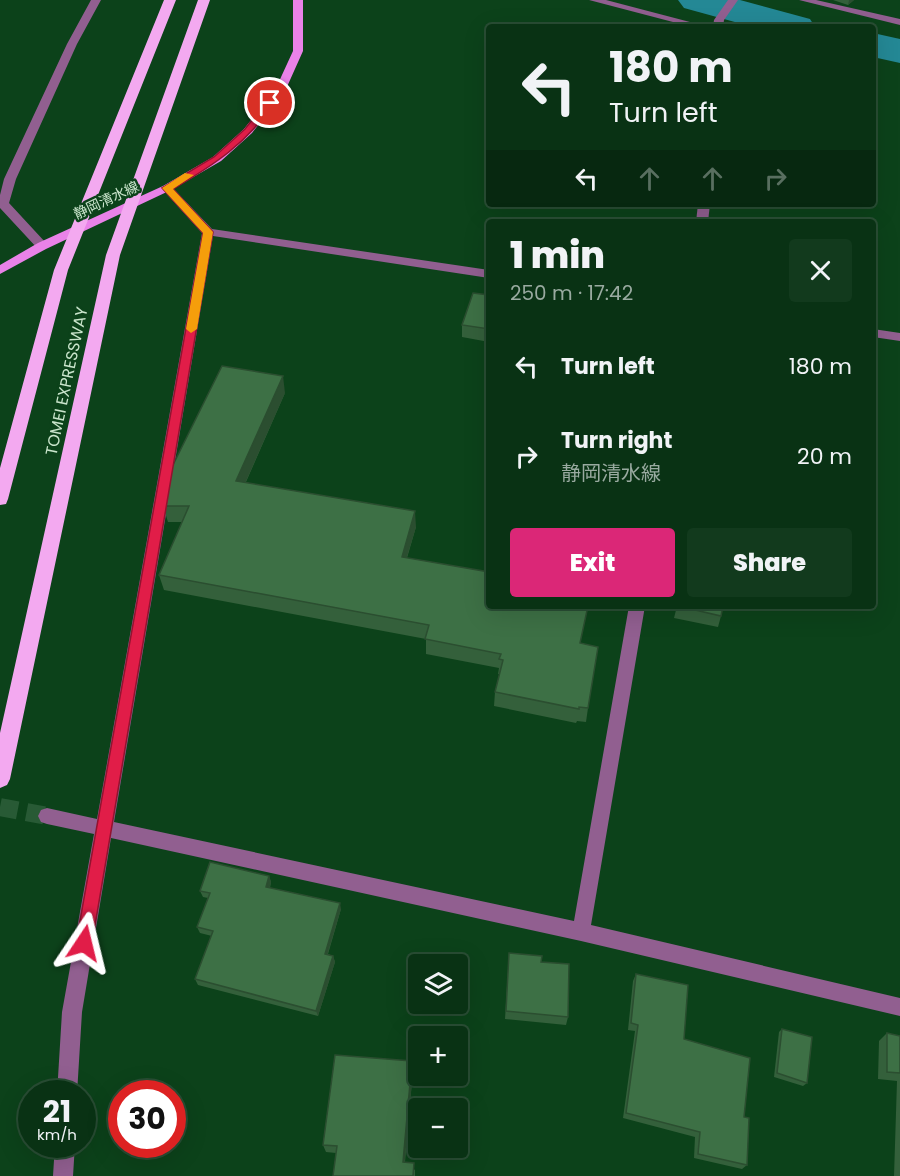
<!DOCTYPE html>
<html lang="en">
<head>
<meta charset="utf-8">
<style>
	body { margin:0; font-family:Poppins,"Noto Sans JP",sans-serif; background:#123a1d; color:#f1f3f6; height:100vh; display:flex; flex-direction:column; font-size:22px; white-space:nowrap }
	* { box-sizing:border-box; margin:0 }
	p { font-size:20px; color:#99aaa0 }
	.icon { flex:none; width:33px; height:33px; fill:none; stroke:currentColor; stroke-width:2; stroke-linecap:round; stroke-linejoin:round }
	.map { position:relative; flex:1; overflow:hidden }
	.details { position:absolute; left:486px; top:219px; width:390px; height:390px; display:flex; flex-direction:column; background:#093214; border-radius:6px; box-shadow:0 6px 24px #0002,0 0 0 2px #294d34 }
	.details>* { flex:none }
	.top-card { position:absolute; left:486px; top:24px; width:390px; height:183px; border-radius:6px; box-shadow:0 6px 24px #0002,0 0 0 2px #294d34; background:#093214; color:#f1f3f6; overflow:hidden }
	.buttons { position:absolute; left:408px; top:954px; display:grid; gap:12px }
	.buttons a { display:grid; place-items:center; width:60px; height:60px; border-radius:6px; background:#093214; box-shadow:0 6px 24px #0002,0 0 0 2px #294d34; font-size:30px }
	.speed { position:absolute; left:18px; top:1080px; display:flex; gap:12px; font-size:30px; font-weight:700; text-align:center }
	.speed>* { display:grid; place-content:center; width:78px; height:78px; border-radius:50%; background:#093214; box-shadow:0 6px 24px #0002,0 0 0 2px #294d34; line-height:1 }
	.speed small { font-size:15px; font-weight:400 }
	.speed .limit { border:9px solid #d22; background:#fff; color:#111 }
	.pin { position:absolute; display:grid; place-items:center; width:51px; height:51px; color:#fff; margin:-26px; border:3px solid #fff; border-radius:50%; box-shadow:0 2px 6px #0007 }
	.me { position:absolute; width:66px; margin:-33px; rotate:10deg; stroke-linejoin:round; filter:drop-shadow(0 0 4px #0008) }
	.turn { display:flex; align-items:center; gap:21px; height:126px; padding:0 24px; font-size:27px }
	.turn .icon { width:78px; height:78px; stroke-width:2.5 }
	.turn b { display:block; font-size:42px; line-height:51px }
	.lanes { display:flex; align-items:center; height:57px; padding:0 24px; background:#0003; justify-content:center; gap:30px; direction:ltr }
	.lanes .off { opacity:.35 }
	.round { display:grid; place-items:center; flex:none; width:63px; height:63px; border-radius:6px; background:#123a1d }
	.headline { display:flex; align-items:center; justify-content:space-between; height:102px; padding:0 24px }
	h1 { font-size:36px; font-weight:800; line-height:45px }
	.cta { display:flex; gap:12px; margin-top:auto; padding:12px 24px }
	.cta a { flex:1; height:69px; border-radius:6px; background:#db2777; color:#fff; font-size:24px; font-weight:800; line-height:69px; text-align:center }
	.cta a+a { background:#123a1d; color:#f1f3f6 }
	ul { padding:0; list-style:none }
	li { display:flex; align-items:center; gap:18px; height:90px; padding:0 24px }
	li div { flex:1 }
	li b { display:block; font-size:22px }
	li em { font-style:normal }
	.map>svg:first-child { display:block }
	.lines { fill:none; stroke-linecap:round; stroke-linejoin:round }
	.river { fill:#248895; fill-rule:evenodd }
	.minor-tunnel { stroke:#285a35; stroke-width:18; stroke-dasharray:18 9; stroke-linecap:butt }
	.minor { fill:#915f90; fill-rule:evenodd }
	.major { fill:#e982e8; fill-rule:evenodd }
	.highway { fill:#f3a9f0; fill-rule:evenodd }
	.wall { fill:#34603b }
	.shaded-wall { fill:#2b4e30 }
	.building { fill:#3d7045; stroke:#2b4e30; stroke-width:1.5 }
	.route { fill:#e11d48; stroke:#92132f; stroke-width:1.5 }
	.slow { fill:#f59e0b }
	.labels { text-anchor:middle; stroke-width:5; stroke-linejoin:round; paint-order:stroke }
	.far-street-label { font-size:14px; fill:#cae5cc; stroke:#0c421a }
	.street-label { font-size:16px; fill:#cae5cc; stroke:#0c421a }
</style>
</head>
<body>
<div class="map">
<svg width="900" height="1176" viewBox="0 0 900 1176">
	<rect width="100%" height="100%" fill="#0c421a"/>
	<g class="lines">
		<g class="river">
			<path d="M 678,0 L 740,0 L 810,19 L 815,27 L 753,27 L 684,8 Z"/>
			<path d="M 873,33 L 900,39 L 900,63 L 873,57 Z"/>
		</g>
		<path class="minor-tunnel" d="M 0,807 L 47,816"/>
		<g class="minor">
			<path d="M 91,0 L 101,0 L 77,44 L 16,179 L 9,203 L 46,243 L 48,246 L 42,250 L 38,249 L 0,208 L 0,195 L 4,179 L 67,44 Z"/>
			<path d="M 589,0 L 606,0 L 709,27 L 692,27 Z"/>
			<path d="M 728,0 L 738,0 L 724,20 L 723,27 L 713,27 L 714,20 Z"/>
			<path d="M 799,0 L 816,0 L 900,19 L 900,25 Z"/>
			<path d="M 167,185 L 171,186 L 212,229 L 489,270 L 489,278 L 213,236 L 114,822 L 574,921 L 629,606 L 645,606 L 591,925 L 900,998 L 900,1016 L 581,941 L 111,838 L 82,1012 L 77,1094 L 57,1094 L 62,1012 L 94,834 L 47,824 L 41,822 L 38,816 L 41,810 L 47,808 L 97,819 L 202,233 L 163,190 L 163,186 Z"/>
			<path d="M 698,204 L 710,204 L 708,222 L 696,222 Z"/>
			<path d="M 873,329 L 900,333 L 900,341 L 873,337 Z"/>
			<path d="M 55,1144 L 75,1144 L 73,1176 L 53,1176 Z"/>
		</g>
		<path class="major" d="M 293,0 L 303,0 L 303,51 L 286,89 L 252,133 L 221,161 L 171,190 L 46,249 L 0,274 L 0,265 L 38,243 L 163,186 L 213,157 L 244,129 L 276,88 L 293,51 Z"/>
		<g class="highway">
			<path d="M 164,0 L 176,0 L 68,270 L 8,499 L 6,504 L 0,505 L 0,468 L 54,270 Z"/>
			<path d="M 198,0 L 210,0 L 120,255 L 10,779 L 7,785 L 0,788 L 0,733 L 106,255 Z"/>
		</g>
	</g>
	<g class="wall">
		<path d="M 833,0 L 854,0 L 848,5 Z"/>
		<path d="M 489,295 L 489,342 L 462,337 L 462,325 Z"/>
		<path d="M 285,393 L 246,482 L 416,527 L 407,558 L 581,643 L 588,708 L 586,722 L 577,721 L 576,723 L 494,706 L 495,692 L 500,674 L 498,674 L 499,668 L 426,654 L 426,639 L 164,590 L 159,575 L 182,522 L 168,522 L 163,506 Z"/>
		<path d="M 677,606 L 723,606 L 721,616 L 718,627 L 674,618 Z"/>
		<path d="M 269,876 L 271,882 L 270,888 L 341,909 L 328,954 L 333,956 L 335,962 L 318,1016 L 198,985 L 195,979 L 212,936 L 200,933 L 197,927 L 208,898 L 203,897 L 200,891 Z"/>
		<path d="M 509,953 L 541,962 L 568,1017 L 566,1025 L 505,1019 Z"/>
		<path d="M 636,974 L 684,1039 L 744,1117 L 747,1165 L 742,1169 L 694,1158 L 695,1137 L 623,1118 L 635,1031 L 628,1030 L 633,981 Z"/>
		<path d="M 782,1029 L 807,1083 L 803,1086 L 774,1077 L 779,1032 Z"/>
		<path d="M 887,1033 L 900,1036 L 900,1176 L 894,1176 L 897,1081 L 878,1079 L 879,1041 Z"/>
		<path d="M 412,1061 L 413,1070 L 405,1162 L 415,1170 L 415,1176 L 333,1176 L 336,1153 L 326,1152 L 323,1145 Z"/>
	</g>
	<g class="shaded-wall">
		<path d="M 849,0 L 854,0 L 848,5 Z"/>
		<path d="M 283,376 L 285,393 L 239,497 L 236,481 Z"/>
		<path d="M 415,511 L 416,527 L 402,573 L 402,557 Z"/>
		<path d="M 269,876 L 271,882 L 268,893 L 266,887 Z"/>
		<path d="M 340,903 L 341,909 L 326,959 L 325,954 Z"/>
		<path d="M 333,956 L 335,962 L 318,1016 L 316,1011 Z"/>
		<path d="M 412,1061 L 413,1070 L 404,1169 L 403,1162 Z"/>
	</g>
	<g class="building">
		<path d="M 473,293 L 489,295 L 489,329 L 462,325 Z"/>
		<path d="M 222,366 L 283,376 L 236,481 L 415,511 L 402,557 L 489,572 L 489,606 L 588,606 L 580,643 L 598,647 L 588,708 L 579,707 L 579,709 L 495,692 L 503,660 L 499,659 L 501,654 L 425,639 L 429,625 L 159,575 L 189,506 L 163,506 L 170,471 Z"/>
		<path d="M 678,606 L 723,606 L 721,616 Z"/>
		<path d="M 210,862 L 269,876 L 266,887 L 340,903 L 325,954 L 333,956 L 316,1011 L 195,979 L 213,931 L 197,927 L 210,893 L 200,891 Z"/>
		<path d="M 509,953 L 542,956 L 541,962 L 569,964 L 568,1017 L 506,1011 Z"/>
		<path d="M 636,974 L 688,985 L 684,1039 L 750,1058 L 744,1117 L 749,1118 L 747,1165 L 698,1154 L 700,1132 L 626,1113 L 638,1025 L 631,1023 Z"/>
		<path d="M 782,1029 L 812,1037 L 807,1083 L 777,1073 Z"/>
		<path d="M 887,1033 L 900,1036 L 900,1073 L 887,1072 Z"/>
		<path d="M 335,1055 L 412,1061 L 403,1162 L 414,1163 L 413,1176 L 333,1176 L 337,1146 L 323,1145 Z"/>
	</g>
	<path class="route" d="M 267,101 L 275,103 C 244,145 217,163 173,189 L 213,232 L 92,943 L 90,949 L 84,952 L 78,949 L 76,943 L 203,233 L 162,188 L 214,157 L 245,129 Z"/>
	<path class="slow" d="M 185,173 L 194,175 L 173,189 L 213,232 L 197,329 L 191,333 L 186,329 L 203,233 L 162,188 Z"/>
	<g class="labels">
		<g class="far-street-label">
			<text transform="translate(106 200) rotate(-25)" y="5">静岡清水線</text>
		</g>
		<g class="street-label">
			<text transform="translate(66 381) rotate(-78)" y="6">TOMEI EXPRESSWAY</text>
		</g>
	</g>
</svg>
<div class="buttons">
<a><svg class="icon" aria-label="layers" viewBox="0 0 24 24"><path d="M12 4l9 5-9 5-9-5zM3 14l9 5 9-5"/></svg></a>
<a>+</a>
<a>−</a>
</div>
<div class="speed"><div>21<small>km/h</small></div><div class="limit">30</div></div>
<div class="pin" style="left:270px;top:103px;background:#d93025"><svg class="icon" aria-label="arrive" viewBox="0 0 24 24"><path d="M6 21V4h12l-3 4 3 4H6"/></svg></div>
<svg class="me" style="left:84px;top:943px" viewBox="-20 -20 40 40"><path d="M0-17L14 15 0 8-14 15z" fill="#e11d48" stroke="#fff" stroke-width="4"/></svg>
<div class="top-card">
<div class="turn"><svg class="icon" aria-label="left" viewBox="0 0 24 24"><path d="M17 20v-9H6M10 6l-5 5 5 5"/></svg><div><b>180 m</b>Turn left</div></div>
<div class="lanes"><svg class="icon" aria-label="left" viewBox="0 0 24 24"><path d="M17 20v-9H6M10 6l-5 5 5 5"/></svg><svg class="icon off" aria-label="ahead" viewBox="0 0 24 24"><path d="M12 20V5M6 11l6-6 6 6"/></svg><svg class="icon off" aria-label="ahead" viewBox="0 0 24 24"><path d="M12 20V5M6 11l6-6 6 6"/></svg><svg class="icon off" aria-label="right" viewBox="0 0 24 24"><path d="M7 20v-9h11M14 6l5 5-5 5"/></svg></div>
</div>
<section class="details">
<div class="headline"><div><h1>1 min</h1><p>250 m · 17:42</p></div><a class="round"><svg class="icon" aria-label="close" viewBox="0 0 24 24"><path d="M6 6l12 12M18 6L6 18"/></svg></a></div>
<ul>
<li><svg class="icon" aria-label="left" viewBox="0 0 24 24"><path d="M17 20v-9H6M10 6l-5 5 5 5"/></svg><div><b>Turn left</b></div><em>180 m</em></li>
<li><svg class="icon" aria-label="right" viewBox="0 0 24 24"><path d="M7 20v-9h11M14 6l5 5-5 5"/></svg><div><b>Turn right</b><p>静岡清水線</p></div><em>20 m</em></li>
</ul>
<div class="cta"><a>Exit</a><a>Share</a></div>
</section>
</div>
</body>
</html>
